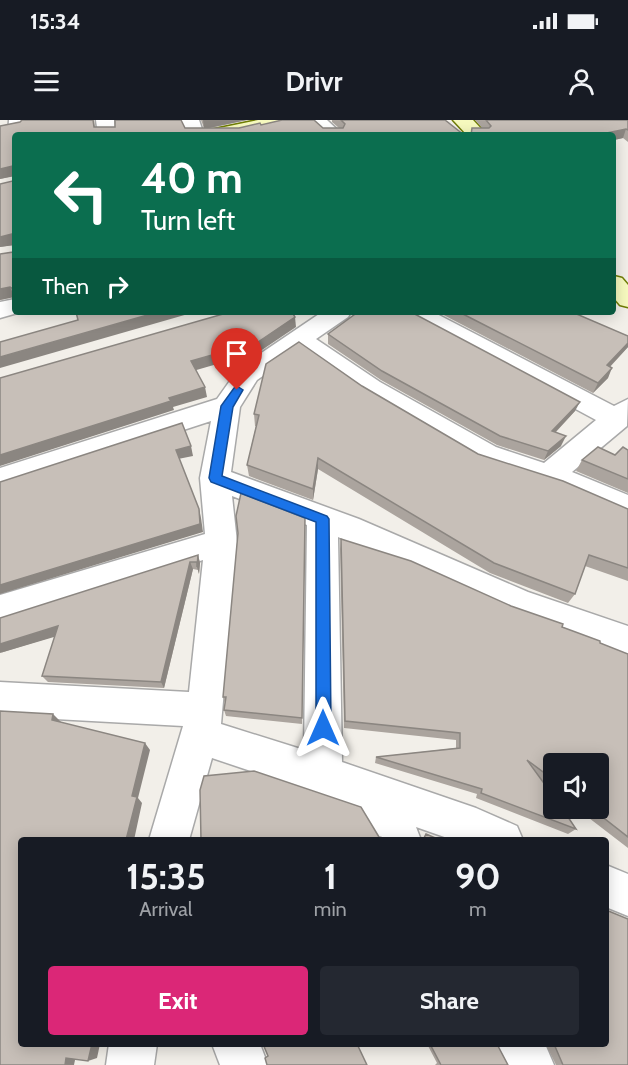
<!DOCTYPE html>
<html lang="en">
<head>
<meta charset="utf-8">
<style>
	body { margin:0; font-family:Cabin,sans-serif; background:#242831; color:#f1f3f6; height:100vh; display:flex; flex-direction:column; font-size:22px; white-space:nowrap }
	* { box-sizing:border-box; margin:0 }
	p { font-size:20px; color:#9ea1a6 }
	.icon { flex:none; width:33px; height:33px; fill:none; stroke:currentColor; stroke-width:2; stroke-linecap:round; stroke-linejoin:round }
	.map { position:relative; flex:1; overflow:hidden }
	.side { position:absolute; left:18px; top:717px; width:591px; height:210px; display:flex; flex-direction:column; background:#171b24; border-radius:6px; box-shadow:0 3px 15px #0003 }
	.side>* { flex:none }
	.guide { position:absolute; left:12px; top:12px; width:604px; height:183px; border-radius:6px; box-shadow:0 3px 15px #0003; background:#0b6e4f; color:#fff; overflow:hidden }
	.fabs { position:absolute; left:543px; top:633px; display:grid; gap:12px }
	.fabs a { display:grid; place-items:center; width:66px; height:66px; border-radius:6px; background:#171b24; box-shadow:0 3px 15px #0003; font-size:30px }
	.pin { position:absolute; display:grid; place-items:center; width:51px; height:51px; color:#fff; margin:-62px -26px; border-radius:50% 50% 50% 0; rotate:-45deg; box-shadow:0 0 6px #0007 }
	.pin .icon { rotate:45deg }
	.me { position:absolute; width:66px; margin:-33px; rotate:0deg; stroke-linejoin:round; filter:drop-shadow(0 0 4px #0008) }
	.turn { display:flex; align-items:center; gap:21px; height:126px; padding:0 30px; font-size:27px }
	.turn .icon { width:78px; height:78px; stroke-width:2.5 }
	.turn b { display:block; font-size:42px; line-height:51px }
	.then { display:flex; align-items:center; height:57px; padding:0 30px; background:#0003; gap:12px; font-size:22px }
	.eta { display:flex; justify-content:space-evenly; align-items:center; height:102px; text-align:center }
	.eta b { font-size:36px; font-weight:700; line-height:42px }
	.action { display:flex; gap:12px; margin-top:auto; padding:12px 30px }
	.action a { flex:1; height:69px; border-radius:6px; background:#db2777; color:#fff; font-size:24px; font-weight:700; line-height:69px; text-align:center }
	.action a+a { background:#242831; color:#f1f3f6 }
	.status { display:flex; justify-content:space-between; align-items:center; height:42px; padding:0 30px; background:#171b24; direction:ltr }
	.status svg { height:16px; fill:currentColor }
	header { display:flex; justify-content:space-between; align-items:center; height:78px; padding:0 30px; background:#171b24; font-size:27px; font-weight:700 }
	.map>svg:first-child { display:block }
	.lines { fill:none; stroke-linecap:round; stroke-linejoin:round }
	.street-casing { stroke:#a9a9a9; stroke-width:3 }
	.secondary-casing { stroke:#707d05; stroke-width:3 }
	.street { fill:#fff; fill-rule:evenodd }
	.secondary { fill:#f7fabf; fill-rule:evenodd }
	.wall { fill:#aba49e }
	.shaded-wall { fill:#8b8681 }
	.building { fill:#c7bfb8; stroke:#8b8681; stroke-width:1.5 }
	.route { fill:#1a73e8; stroke:#114b97; stroke-width:1.5 }
</style>
</head>
<body>
<div class="status"><b>15:34</b><svg viewBox="0 0 49 12"><path d="M0 12V9h3v3zM5 12V6h3v6zM10 12V3h3v9zM15 12V0h3v12zM26 1h20v11H26zM47 4h2v5h-2z"/></svg></div>
<header><svg class="icon" aria-label="menu" viewBox="0 0 24 24"><path d="M4 6h16M4 12h16M4 18h16"/></svg>Drivr<svg class="icon" aria-label="person" viewBox="0 0 24 24"><circle cx="12" cy="8" r="4"/><path d="M4 21q1-7 8-7t8 7"/></svg></header>
<div class="map">
<svg width="628" height="945" viewBox="0 0 628 945">
	<rect width="100%" height="100%" fill="#f2efe9"/>
	<g class="lines">
		<g class="street-casing">
			<g id="street">
				<path d="M 9,0 L 27,0 L 26,15 L 15,15 L 15,20 L 10,19 L 8,15 Z"/>
				<path d="M 96,0 L 114,0 L 116,15 L 98,15 Z"/>
				<path d="M 181,0 L 199,0 L 204,15 L 186,15 Z"/>
				<path d="M 307,0 L 327,0 L 343,15 L 323,15 Z"/>
				<path d="M 15,179 L 15,192 L 21,192 L 0,198 L 0,182 Z"/>
				<path d="M 322,192 L 351,192 L 348,197 L 316,219 L 380,262 L 496,327 L 544,343 L 596,300 L 405,197 L 402,192 L 433,192 L 614,286 L 628,279 L 627,306 L 572,352 L 628,375 L 628,400 L 558,370 L 476,343 L 362,276 L 299,231 L 257,260 L 240,287 L 231,352 L 359,399 L 528,472 L 628,506 L 628,536 L 507,493 L 338,417 L 342,642 L 476,688 L 517,706 L 523,720 L 453,720 L 416,707 L 421,720 L 379,720 L 360,688 L 212,638 L 189,720 L 149,720 L 183,606 L 0,596 L 0,562 L 189,572 L 203,440 L 0,505 L 0,475 L 205,414 L 200,358 L 211,301 L 0,370 L 0,348 L 217,279 L 239,248 ZM 232,376 L 307,405 L 304,630 L 221,604 L 237,422 Z"/>
				<path d="M 606,745 L 628,754 L 628,796 L 606,787 Z"/>
				<path d="M 109,924 L 157,924 L 154,945 L 106,945 Z"/>
				<path d="M 212,924 L 260,924 L 268,945 L 220,945 Z"/>
				<path d="M 494,924 L 545,924 L 554,945 L 504,945 Z"/>
			</g>
		</g>
		<g class="secondary-casing">
			<g id="secondary">
				<path d="M 258,0 L 294,0 L 291,4 L 239,15 L 203,15 L 205,11 Z"/>
				<path d="M 453,0 L 473,0 L 487,15 L 467,15 Z"/>
				<path d="M 614,156 L 622,158 L 628,165 L 628,187 L 620,185 L 614,178 Z"/>
			</g>
		</g>
		<use href="#street" class="street"/>
		<use href="#secondary" class="secondary"/>
	</g>
	<g class="wall">
		<path d="M 22,0 L 94,0 L 95,7 L 115,7 L 115,0 L 181,0 L 185,8 L 204,8 L 201,0 L 247,0 L 210,8 L 239,8 L 260,3 L 261,5 L 282,0 L 314,0 L 323,8 L 339,8 L 332,2 L 332,0 L 445,0 L 464,15 L 15,15 L 15,180 L 14,177 L 0,180 L 0,134 L 13,132 L 13,125 L 0,127 L 0,64 L 13,61 L 13,56 L 0,59 L 0,6 L 20,2 Z"/>
		<path d="M 475,0 L 628,0 L 628,22 L 623,18 L 614,20 L 614,15 L 482,8 Z"/>
		<path d="M 438,192 L 572,192 L 628,216 L 628,227 L 610,247 L 608,258 L 593,273 Z"/>
		<path d="M 328,214 L 575,291 L 556,312 L 561,326 L 544,340 L 497,325 L 381,260 L 328,224 Z"/>
		<path d="M 362,266 L 478,334 L 628,389 L 628,461 L 585,446 L 575,474 L 568,483 L 490,453 L 318,349 L 313,380 L 249,356 L 247,345 L 256,306 L 255,306 L 254,294 Z"/>
		<path d="M 628,330 L 628,373 L 576,351 L 582,340 L 615,335 Z"/>
		<path d="M 305,398 L 302,604 L 226,596 L 224,590 L 225,583 L 223,577 Z"/>
		<path d="M 341,419 L 511,486 L 562,507 L 600,523 L 628,534 L 628,728 L 576,688 L 598,688 L 554,644 L 554,671 L 544,664 L 576,709 L 568,714 L 476,678 L 477,674 L 375,643 L 376,637 L 456,628 L 456,620 L 344,608 L 340,429 Z"/>
		<path d="M 198,435 L 200,443 L 199,454 L 198,450 L 193,449 L 164,568 L 48,562 L 42,556 L 55,516 L 0,533 Z"/>
		<path d="M 427,924 L 606,924 L 628,945 L 556,945 L 546,925 L 498,926 L 508,945 L 435,945 L 437,943 Z"/>
	</g>
	<g class="shaded-wall">
		<path d="M 203,0 L 247,0 L 204,9 Z"/>
		<path d="M 626,9 L 623,18 L 614,20 L 614,15 L 597,15 Z"/>
		<path d="M 13,46 L 15,56 L 0,59 L 0,49 Z"/>
		<path d="M 12,114 L 15,125 L 0,127 L 0,117 Z"/>
		<path d="M 10,167 L 14,175 L 15,175 L 15,180 L 14,177 L 0,180 L 0,169 Z"/>
		<path d="M 158,192 L 195,192 L 0,248 L 0,237 Z"/>
		<path d="M 295,197 L 296,207 L 259,232 L 193,251 L 191,241 Z"/>
		<path d="M 628,223 L 628,227 L 602,255 L 607,245 Z"/>
		<path d="M 612,248 L 608,258 L 593,273 L 598,263 Z"/>
		<path d="M 205,267 L 207,277 L 173,287 L 174,290 L 0,346 L 0,335 L 169,278 Z"/>
		<path d="M 580,282 L 575,291 L 548,320 L 552,311 Z"/>
		<path d="M 566,316 L 561,326 L 544,340 L 548,331 Z"/>
		<path d="M 191,326 L 193,336 L 178,339 L 176,330 Z"/>
		<path d="M 318,338 L 318,349 L 313,380 L 313,369 Z"/>
		<path d="M 199,389 L 201,398 L 203,412 L 0,474 L 0,465 Z"/>
		<path d="M 198,435 L 200,443 L 199,454 L 197,447 Z"/>
		<path d="M 190,442 L 193,449 L 164,568 L 161,562 Z"/>
		<path d="M 58,506 L 64,514 L 0,533 L 0,524 Z"/>
		<path d="M 53,594 L 61,602 L 60,608 L 52,600 Z"/>
		<path d="M 145,623 L 150,630 L 138,678 L 142,683 L 134,720 L 126,720 L 132,676 Z"/>
		<path d="M 92,924 L 100,924 L 97,938 L 88,941 Z"/>
		<path d="M 76,935 L 74,945 L 65,945 L 66,938 Z"/>
	</g>
	<g class="building">
		<path d="M 22,0 L 93,0 L 94,7 L 115,7 L 115,0 L 181,0 L 185,8 L 239,8 L 260,3 L 261,5 L 282,0 L 314,0 L 323,8 L 343,8 L 345,4 L 341,0 L 445,0 L 464,15 L 15,15 L 15,175 L 13,175 L 13,169 L 10,167 L 0,169 L 0,134 L 13,132 L 12,114 L 0,117 L 0,64 L 13,61 L 13,46 L 0,49 L 0,6 L 20,2 Z"/>
		<path d="M 486,0 L 628,0 L 628,10 L 626,9 L 597,15 L 471,15 L 472,8 L 489,8 L 491,6 Z"/>
		<path d="M 76,192 L 158,192 L 0,237 L 0,222 L 78,200 Z"/>
		<path d="M 230,192 L 292,192 L 295,197 L 258,222 L 191,241 L 205,267 L 169,278 L 171,281 L 0,335 L 0,258 Z"/>
		<path d="M 358,192 L 411,192 L 580,282 L 552,311 L 566,316 L 548,331 L 500,316 L 382,251 L 328,214 Z"/>
		<path d="M 459,192 L 572,192 L 628,216 L 628,223 L 607,245 L 612,248 L 598,263 Z"/>
		<path d="M 299,222 L 362,266 L 478,334 L 563,361 L 628,389 L 628,448 L 589,435 L 575,474 L 494,443 L 318,338 L 313,369 L 247,345 L 259,295 L 254,294 L 266,244 Z"/>
		<path d="M 182,303 L 191,326 L 176,330 L 199,389 L 200,404 L 0,465 L 0,362 Z"/>
		<path d="M 598,327 L 615,335 L 623,327 L 628,330 L 628,359 L 582,340 Z"/>
		<path d="M 241,373 L 305,398 L 302,598 L 224,590 L 226,577 L 223,577 L 238,413 L 236,396 Z"/>
		<path d="M 341,419 L 411,441 L 511,486 L 563,504 L 562,507 L 600,521 L 600,523 L 628,534 L 628,717 L 591,688 L 598,688 L 598,644 L 554,644 L 554,660 L 527,640 L 554,677 L 554,688 L 562,688 L 576,709 L 481,673 L 482,669 L 376,637 L 460,628 L 460,613 L 345,601 Z"/>
		<path d="M 198,435 L 197,447 L 197,442 L 190,442 L 161,562 L 42,556 L 58,506 L 0,524 L 0,498 Z"/>
		<path d="M 0,591 L 53,594 L 52,600 L 145,623 L 132,676 L 137,677 L 126,720 L 21,720 L 21,924 L 92,924 L 88,941 L 66,938 L 65,945 L 0,945 Z"/>
		<path d="M 254,651 L 361,687 L 379,717 L 383,718 L 384,720 L 201,720 L 200,670 L 204,656 Z"/>
		<path d="M 426,714 L 440,720 L 409,720 L 409,718 L 424,718 Z"/>
		<path d="M 606,790 L 628,799 L 628,945 L 563,945 L 554,924 L 498,926 L 508,945 L 441,945 L 430,924 L 606,924 Z"/>
		<path d="M 263,924 L 357,924 L 367,945 L 267,945 L 265,938 L 268,936 Z"/>
	</g>
	<path class="route" d="M 237,266 L 243,270 L 233,287 L 222,356 L 327,396 L 329,399 L 331,608 L 329,614 L 323,616 L 318,614 L 316,608 L 316,402 L 211,362 L 209,358 L 221,286 L 234,268 Z"/>
</svg>
<div class="fabs">
<a><svg class="icon" aria-label="sound" viewBox="0 0 24 24"><path d="M4 9h4l5-4v14l-5-4H4zM17 9q2 3 0 6"/></svg></a>
</div>
<div class="pin" style="left:237px;top:270px;background:#d93025"><svg class="icon" aria-label="arrive" viewBox="0 0 24 24"><path d="M6 21V4h12l-3 4 3 4H6"/></svg></div>
<svg class="me" style="left:323px;top:608px" viewBox="-20 -20 40 40"><path d="M0-17L14 15 0 8-14 15z" fill="#1a73e8" stroke="#fff" stroke-width="4"/></svg>
<div class="guide">
<div class="turn"><svg class="icon" aria-label="left" viewBox="0 0 24 24"><path d="M17 20v-9H6M10 6l-5 5 5 5"/></svg><div><b>40 m</b>Turn left</div></div>
<div class="then">Then<svg class="icon" aria-label="right" viewBox="0 0 24 24"><path d="M7 20v-9h11M14 6l5 5-5 5"/></svg></div>
</div>
<section class="side">
<div class="eta">
<div><b>15:35</b><p>Arrival</p></div>
<div><b>1</b><p>min</p></div>
<div><b>90</b><p>m</p></div>
</div>
<div class="action"><a>Exit</a><a>Share</a></div>
</section>
</div>
</body>
</html>
